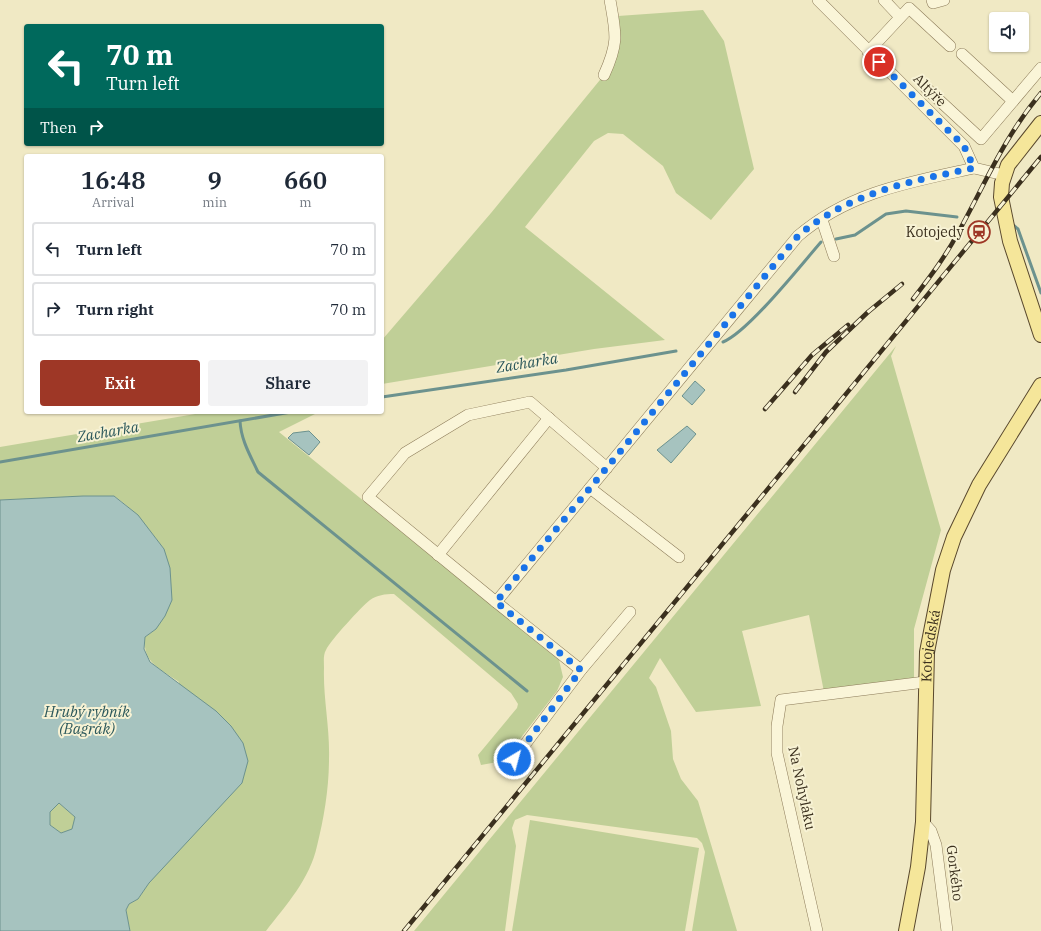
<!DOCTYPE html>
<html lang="en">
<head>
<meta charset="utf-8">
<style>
	body { margin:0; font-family:"IBM Plex Serif",serif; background:#f2f2f3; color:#1f2937; height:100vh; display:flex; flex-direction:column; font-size:15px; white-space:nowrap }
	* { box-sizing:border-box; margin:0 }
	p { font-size:13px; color:#747a83 }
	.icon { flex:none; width:22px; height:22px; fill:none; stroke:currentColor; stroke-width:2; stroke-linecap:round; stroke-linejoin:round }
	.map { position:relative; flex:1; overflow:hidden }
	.details { position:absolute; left:24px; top:154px; width:360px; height:260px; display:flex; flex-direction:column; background:#fff; border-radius:4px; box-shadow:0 1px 3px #0004 }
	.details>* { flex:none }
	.guide { position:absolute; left:24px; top:24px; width:360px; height:122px; border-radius:4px; box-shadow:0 1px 3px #0004; background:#00695c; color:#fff; overflow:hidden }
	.tools { position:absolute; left:989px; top:12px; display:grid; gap:8px }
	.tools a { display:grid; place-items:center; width:40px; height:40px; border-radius:4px; background:#fff; box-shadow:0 1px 3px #0004; font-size:20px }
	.pin { position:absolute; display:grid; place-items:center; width:34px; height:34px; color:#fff; margin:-17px; border:2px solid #fff; border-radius:50%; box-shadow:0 1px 4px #0007 }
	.me { position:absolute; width:44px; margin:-22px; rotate:37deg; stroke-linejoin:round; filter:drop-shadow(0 0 3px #0008) }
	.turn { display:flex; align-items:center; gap:14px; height:84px; padding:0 16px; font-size:18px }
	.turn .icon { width:52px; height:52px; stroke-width:2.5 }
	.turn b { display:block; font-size:28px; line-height:34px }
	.then { display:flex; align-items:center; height:38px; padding:0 16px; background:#0003; gap:8px; font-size:15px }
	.eta { display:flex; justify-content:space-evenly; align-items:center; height:68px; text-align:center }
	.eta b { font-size:24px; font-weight:600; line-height:28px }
	.primary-button { display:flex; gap:8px; margin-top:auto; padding:8px 16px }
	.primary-button a { flex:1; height:46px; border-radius:4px; background:#9e3726; color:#fff; font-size:16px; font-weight:600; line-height:46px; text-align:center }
	.primary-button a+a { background:#f2f2f3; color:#1f2937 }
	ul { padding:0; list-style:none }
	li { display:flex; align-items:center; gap:12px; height:54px; margin:0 8px 6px; padding:0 8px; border:2px solid #e0e1e3; border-radius:4px }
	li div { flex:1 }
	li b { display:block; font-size:15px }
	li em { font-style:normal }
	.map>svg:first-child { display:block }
	.green { fill:#c0cf97 }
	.water { fill:#a6c3bf; stroke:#6c928e; fill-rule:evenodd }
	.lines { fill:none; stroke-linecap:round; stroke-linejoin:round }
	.stream { stroke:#6c928e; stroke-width:3 }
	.minor-casing { stroke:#8c7b59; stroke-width:12 }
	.major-casing { stroke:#59482d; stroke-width:16 }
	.minor { stroke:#faf5d8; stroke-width:11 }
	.major { stroke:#f5e69a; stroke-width:14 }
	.rail-casing { stroke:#3b301e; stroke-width:4.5 }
	.rail { stroke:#f7f2d4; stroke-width:3; stroke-dasharray:9; stroke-linecap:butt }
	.route { stroke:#1a73e8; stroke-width:7; stroke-dasharray:0 12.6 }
	.labels { text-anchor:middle; stroke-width:4; stroke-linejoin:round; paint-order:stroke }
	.street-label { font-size:14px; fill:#3b301e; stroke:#f7f2d4 }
	.poi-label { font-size:14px; fill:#3b301e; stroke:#f7f2d4; text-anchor:end }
	.water-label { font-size:15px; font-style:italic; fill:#2c585b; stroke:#f7f2d4 }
</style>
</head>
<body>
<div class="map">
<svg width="1041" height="931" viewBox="0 0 1041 931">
	<rect width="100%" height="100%" fill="#f0e9c4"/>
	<g class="green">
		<path d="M 703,10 L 724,41 L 754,169 L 711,220 L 676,193 L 663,166 L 623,134 L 608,133 L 594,141 L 525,227 L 665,340 L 594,349 L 382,384 L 382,340 L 491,213 L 604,75 L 618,16 Z"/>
		<path d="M 896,346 L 891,356 L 941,530 L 914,629 L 914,681 L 824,692 L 809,615 L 742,631 L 761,706 L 696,712 L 660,658 L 649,678 L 656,687 L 671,731 L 673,759 L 681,779 L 698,801 L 737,931 L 692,931 L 705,852 L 702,843 L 697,838 L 527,815 L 515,820 L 512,828 L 516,846 L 505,931 L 414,931 Z"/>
		<path d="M 207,412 L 319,412 L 279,432 L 559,660 L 563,677 L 557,691 L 503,761 L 481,765 L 478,755 L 517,708 L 518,704 L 511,693 L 394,594 C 385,594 377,595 370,600 C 362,606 330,641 326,650 C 323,655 324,662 324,668 C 323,698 330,728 329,759 C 329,788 324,818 317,846 C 310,879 286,905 266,931 L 130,931 L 126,910 L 129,904 L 138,899 L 149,883 L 179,682 C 161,669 142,663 145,637 L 156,629 L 164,549 C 149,529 135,510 114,496 L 0,500 L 0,447 Z"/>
		<path d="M 59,803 L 75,817 L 72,830 L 61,833 L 50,825 L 50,812 Z"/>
		<path d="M 530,820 L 699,848 L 685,931 L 512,931 Z"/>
	</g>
	<g class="water">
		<path d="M 695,381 L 705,390 L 692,405 L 682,396 Z"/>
		<path d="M 687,426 L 696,434 L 671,463 L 657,450 Z"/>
		<path d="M 309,431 L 320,442 L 309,455 L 288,438 L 293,433 Z"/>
		<path d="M 83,496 L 114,496 L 138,515 L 164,549 L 170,568 L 172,600 L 165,616 L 156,629 L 145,637 L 144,649 L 150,662 L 216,711 L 231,726 L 243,743 L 248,761 L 242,783 L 149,883 L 138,899 L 129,904 L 126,910 L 130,931 L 0,931 L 0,500 ZM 59,803 L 75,817 L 72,829 L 61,833 L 50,825 L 50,812 Z"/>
	</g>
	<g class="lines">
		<g class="stream">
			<path d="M 1012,224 L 1018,229 L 1041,293"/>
			<path d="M 836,239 L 855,235 L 886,214 L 906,211 L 957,217"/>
			<path d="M 723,342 C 748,332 801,265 821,242"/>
			<path d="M 382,397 L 566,370 L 676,351"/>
			<path d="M 240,421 C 241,440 250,455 258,472 L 527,691"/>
			<path d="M 0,462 L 291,412"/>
		</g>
		<g class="minor-casing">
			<g id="minor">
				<path d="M 818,0 L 964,146 L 974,168 L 1004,175"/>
				<path d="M 884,0 L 900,17"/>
				<path d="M 932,0 L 933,3 L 944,0"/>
				<path d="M 868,52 L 909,8 L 950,46"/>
				<path d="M 962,54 L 1013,101"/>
				<path d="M 604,75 C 619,42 616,34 610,0"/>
				<path d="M 926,88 L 981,139 L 1041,68"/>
				<path d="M 822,220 L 834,256"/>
				<path d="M 607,468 L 530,402 L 468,415 L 405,453 L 368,497 L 496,602 L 798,236 C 849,192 910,182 974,168"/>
				<path d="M 590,488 L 679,557"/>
				<path d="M 438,555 L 549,418"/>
				<path d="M 496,602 L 581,670 L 514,759"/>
				<path d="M 581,670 L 630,612"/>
				<path d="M 923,822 L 931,831 L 936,845 L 947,931"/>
				<path d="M 817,931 L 777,753 L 777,726 L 781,700 L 925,682"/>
			</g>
		</g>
		<g class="major-casing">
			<g id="major">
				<path d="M 1041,123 L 1008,165 L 1002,183 L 1001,197 L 1010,241 L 1041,335"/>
				<path id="s1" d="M 906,931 L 918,867 L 923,822 L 927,652 L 943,570 L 954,537 L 979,485 L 1041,385"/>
			</g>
		</g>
		<use href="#minor" class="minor"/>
		<use href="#major" class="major"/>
		<g class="rail-casing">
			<g id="rail">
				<path d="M 913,299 C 930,277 946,256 959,231 C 986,182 1004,137 1041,93"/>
				<path d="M 795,392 L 826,352 L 868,312 L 902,284"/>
				<path d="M 765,409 L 812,355 L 848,325"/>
				<path d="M 404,931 L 1041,157"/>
			</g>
		</g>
		<use href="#rail" class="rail"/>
	</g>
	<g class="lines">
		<path class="route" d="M 514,759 L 581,670 L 496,602 L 798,236 C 848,193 911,181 974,168 L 964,146 L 879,62"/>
	</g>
	<defs>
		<g id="station-ring" transform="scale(1.15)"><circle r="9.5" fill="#f7f2d4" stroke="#9e3726" stroke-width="1.5"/><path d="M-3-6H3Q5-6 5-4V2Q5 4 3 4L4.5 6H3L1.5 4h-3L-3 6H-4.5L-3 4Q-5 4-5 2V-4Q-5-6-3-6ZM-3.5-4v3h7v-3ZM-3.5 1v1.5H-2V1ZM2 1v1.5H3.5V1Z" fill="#9e3726"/></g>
	</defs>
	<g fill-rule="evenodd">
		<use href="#station-ring" x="979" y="232"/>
	</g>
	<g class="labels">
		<g class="street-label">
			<text transform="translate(930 90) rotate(45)" y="5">Altýře</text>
			<text dy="5" stroke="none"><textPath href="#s1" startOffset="287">Kotojedská</textPath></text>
			<text transform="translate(802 788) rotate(78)" y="5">Na Nohyláku</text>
			<text transform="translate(955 873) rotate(83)" y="5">Gorkého</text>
		</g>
		<g class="poi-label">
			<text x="964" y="237">Kotojedy</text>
		</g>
		<g class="water-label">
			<text transform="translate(527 363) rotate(-9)" y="5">Zacharka</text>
			<text transform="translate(108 432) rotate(-10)" y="5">Zacharka</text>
			<text x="87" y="717">Hrubý rybník<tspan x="87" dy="17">(Bagrák)</tspan></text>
		</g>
	</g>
</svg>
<div class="tools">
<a><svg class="icon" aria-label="sound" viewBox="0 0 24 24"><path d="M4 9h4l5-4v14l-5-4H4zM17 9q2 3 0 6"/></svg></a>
</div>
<div class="pin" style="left:879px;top:62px;background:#d93025"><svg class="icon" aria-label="arrive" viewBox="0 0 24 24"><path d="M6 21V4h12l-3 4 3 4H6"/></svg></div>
<svg class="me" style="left:514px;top:759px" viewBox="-20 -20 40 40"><circle r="17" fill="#1a73e8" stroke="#fff" stroke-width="3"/><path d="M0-11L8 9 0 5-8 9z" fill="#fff"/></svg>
<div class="guide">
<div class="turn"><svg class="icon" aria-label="left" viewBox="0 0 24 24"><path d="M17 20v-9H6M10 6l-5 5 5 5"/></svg><div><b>70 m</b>Turn left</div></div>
<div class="then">Then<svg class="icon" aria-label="right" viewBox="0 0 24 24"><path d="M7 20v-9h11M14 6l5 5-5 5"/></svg></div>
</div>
<section class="details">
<div class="eta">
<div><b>16:48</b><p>Arrival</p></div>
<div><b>9</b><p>min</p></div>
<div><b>660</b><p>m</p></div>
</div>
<ul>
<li><svg class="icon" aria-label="left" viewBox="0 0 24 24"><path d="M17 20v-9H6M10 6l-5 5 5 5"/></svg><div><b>Turn left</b></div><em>70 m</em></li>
<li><svg class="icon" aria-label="right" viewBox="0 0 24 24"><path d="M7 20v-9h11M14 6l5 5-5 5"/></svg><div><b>Turn right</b></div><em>70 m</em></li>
</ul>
<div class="primary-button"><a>Exit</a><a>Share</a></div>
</section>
</div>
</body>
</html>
